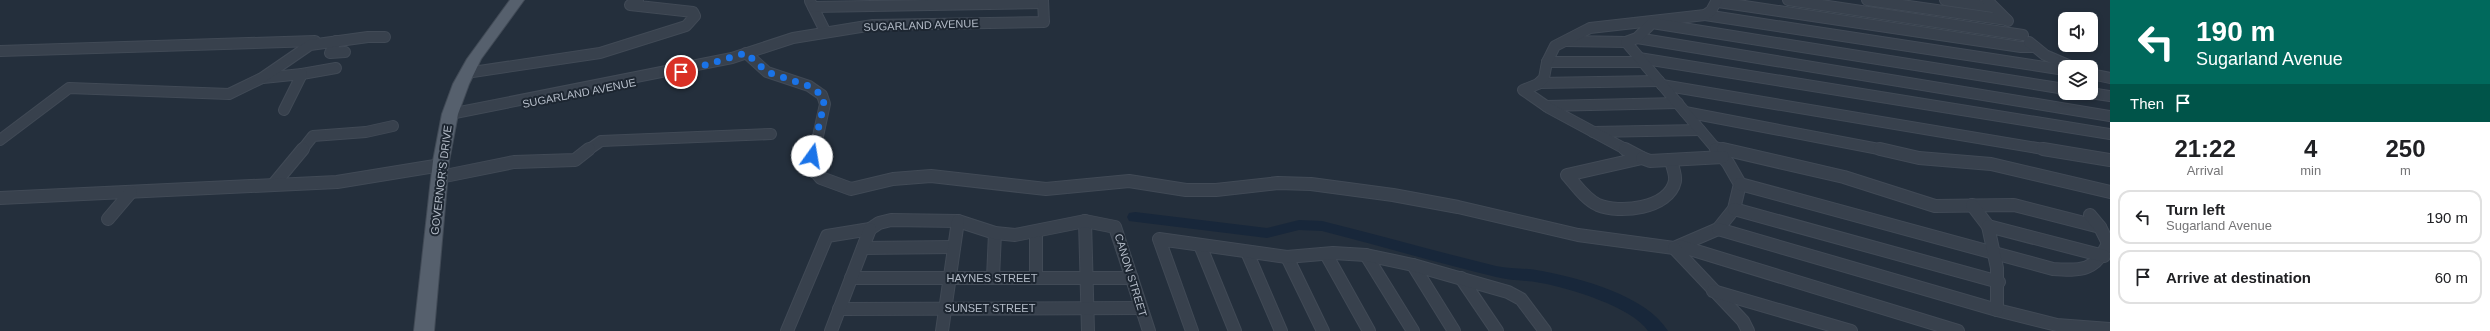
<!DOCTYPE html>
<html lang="en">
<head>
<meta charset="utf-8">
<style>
	body { margin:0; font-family:Arial,sans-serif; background:#f6f6f6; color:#202124; height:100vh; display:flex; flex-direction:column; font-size:15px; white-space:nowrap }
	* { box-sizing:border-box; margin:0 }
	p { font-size:13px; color:#757577 }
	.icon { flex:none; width:22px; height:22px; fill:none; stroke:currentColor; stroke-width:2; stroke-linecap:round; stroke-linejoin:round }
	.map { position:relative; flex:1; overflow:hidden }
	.side { display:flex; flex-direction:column; background:#fff; width:380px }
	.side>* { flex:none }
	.guide { background:#00695c; color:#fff; overflow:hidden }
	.controls { position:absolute; left:2058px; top:12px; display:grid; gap:8px }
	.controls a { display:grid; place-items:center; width:40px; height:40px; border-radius:8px; background:#fff; box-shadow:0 2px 6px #0003; font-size:20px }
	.pin { position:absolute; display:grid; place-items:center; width:34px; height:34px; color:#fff; margin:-17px; border:2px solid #fff; border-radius:50%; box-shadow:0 1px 4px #0007 }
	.me { position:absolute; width:44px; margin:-22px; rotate:13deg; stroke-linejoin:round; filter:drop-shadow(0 0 3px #0008) }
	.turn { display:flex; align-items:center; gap:14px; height:84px; padding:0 20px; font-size:18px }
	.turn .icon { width:52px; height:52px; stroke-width:2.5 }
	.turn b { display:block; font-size:28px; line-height:34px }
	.then { display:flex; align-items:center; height:38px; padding:0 20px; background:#0003; gap:8px; font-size:15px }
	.eta { display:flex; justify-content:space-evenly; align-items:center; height:68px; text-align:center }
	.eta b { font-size:24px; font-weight:700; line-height:28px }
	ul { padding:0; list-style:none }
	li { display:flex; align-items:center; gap:12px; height:54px; margin:0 8px 6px; padding:0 12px; border:2px solid #e0e0e0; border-radius:12px }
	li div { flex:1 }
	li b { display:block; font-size:15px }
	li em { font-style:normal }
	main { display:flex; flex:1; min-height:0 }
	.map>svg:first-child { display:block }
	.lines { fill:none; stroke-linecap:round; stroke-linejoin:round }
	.river { fill:#18273a; fill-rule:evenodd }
	.street-far1-casing { stroke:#414a56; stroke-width:12 }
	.street-casing { stroke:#414a56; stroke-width:14 }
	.primary-casing { stroke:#414a56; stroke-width:2 }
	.street-far1 { stroke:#38414d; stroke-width:10 }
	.street { stroke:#38414d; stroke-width:12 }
	.primary { fill:#56606d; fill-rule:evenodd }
	.route { stroke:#1a73e8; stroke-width:7; stroke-dasharray:0 12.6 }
	.labels { text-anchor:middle; stroke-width:4; stroke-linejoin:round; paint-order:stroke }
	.street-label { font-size:11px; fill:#b4bcc8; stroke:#1d2631 }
</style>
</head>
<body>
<main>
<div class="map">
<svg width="2110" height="331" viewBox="0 0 2110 331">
	<rect width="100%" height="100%" fill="#242f3c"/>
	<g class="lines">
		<path class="river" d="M 1135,212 L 1267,228 L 1299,220 L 1322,221 C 1380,235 1438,252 1496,266 C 1511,269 1527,268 1542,271 C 1580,278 1647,296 1668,331 L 1648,331 C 1632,307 1569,288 1541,283 C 1526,280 1511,281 1496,277 C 1438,263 1380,246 1322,231 L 1299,230 L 1267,238 L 1129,221 L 1127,217 L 1129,213 Z"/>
		<g class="street-far1-casing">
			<g id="street-far1">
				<path d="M 1788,0 L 2023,35"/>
				<path d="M 1867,0 L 2007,20"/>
				<path d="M 1945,0 L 1993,7"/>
				<path d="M 1987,0 L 2008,21"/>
				<path d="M 810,1 L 825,31"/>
				<path d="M 1718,2 L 2021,47 L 2035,47"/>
				<path d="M 813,7 L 1043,3"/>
				<path d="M 1705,15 L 2065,70"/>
				<path d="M 1637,38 L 2110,116"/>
				<path d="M 336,41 L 330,53 L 345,52"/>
				<path d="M 1566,41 L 1626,42"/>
				<path d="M 2029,42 L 2045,55 L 2073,67"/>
				<path d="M 0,51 L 315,41"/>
				<path d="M 746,53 L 767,72 L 809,86 L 822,95 L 825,104 L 815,150"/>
				<path d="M 1639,58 L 2110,134"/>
				<path d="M 1547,62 L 1642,62"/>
				<path d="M 466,73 L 600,53 L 686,26 L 695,16 L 693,12 L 630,5 L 638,0"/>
				<path d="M 302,74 L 336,68"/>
				<path d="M 2091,74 L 2110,78"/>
				<path d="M 263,78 L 302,74 L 284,110"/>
				<path d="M 1539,83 L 1659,81"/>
				<path d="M 1662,85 L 2049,150"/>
				<path d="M 2090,93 L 2110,96"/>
				<path d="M 1546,106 L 1678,103"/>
				<path d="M 1685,112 L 1884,150"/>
				<path d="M 450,114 L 732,58 L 793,38 L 873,25 L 1044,22 L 1043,0"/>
				<path d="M 1593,132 L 1700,130"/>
				<path d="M 0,140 L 69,88 L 229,94 L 262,78 L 310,45 L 368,37 L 385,37"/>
				<path d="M 1715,147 L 1727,150"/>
				<path d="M 302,150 L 313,136 L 366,132 L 393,126"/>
				<path d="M 588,150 L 601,141 L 771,134"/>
				<path d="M 1627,150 L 1549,108 L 1523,90 L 1538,84 L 1544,78 L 1547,62 L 1555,46 L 1590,28 L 1705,15 L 1711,11 L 1717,0"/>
				<path d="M 1717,150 L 1626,42 L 1637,38 L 1652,23 L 2065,89"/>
			</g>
		</g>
		<g class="street-casing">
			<g id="street">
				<path d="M 815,149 L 811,166 L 821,178 L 851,189 L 893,179 L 931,176 L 1046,189 L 1129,181 L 1186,190 L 1216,190 L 1278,183 L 1311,184 L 1393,195 L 1458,207 L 1578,235 L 1674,248 L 1718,229 L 1734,209 L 1740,184 L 1728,163 L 1716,149"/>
				<path d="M 1625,149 L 1642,158 L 1567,175 C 1576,185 1585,199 1598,205 C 1619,214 1669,209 1675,181 C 1676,174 1672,166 1671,160"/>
				<path d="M 1723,149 L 1844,177 L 1935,206 L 2014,205 L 2100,227"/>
				<path d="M 1880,149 L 1919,158 L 1991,164 L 2110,192"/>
				<path d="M 2043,149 L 2110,160"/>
				<path d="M 1642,158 L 1650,161 L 1723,157"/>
				<path d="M 440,177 L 514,162 L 575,160 L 589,149"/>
				<path d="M 274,184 L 303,149"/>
				<path d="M 1740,184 L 2053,269 C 2081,271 2096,271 2108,243 L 2100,227 L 2090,215"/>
				<path d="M 0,198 L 337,182 L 441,165"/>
				<path d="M 1972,205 L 1988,226"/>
				<path d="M 1734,209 L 1999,282"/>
				<path d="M 108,219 L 131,192"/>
				<path d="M 1085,221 L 1088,331"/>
				<path d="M 1718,229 L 1997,310 L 2057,325 L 2110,329"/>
				<path d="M 1036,232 L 1036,278"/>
				<path d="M 1200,245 L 1235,331"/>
				<path d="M 1680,246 L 1958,331"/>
				<path d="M 863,248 L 954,247"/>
				<path d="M 1674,248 L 1743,321 L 1748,331"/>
				<path d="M 1247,252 L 1281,331"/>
				<path d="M 1326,254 L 1369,331"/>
				<path d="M 1366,255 L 1413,331"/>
				<path d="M 1287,257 L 1323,331"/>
				<path d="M 1413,265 L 1454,331"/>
				<path d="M 851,278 L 1132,278"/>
				<path d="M 993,278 L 995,233"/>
				<path d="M 1461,278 L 1497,331"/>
				<path d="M 1713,291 L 1851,331"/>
				<path d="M 839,309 L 1141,308"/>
				<path d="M 1997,310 L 1997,268 L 1988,226 L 2104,256"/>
				<path d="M 787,331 L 827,236 L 870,229 L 879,223 L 891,220 L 958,221 L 995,233 L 1015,235 L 1085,221 L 1115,227 L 1149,331"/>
				<path d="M 831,331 L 870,229"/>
				<path d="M 942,331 L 958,221"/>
				<path d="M 1192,331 L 1159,239 L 1287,257 L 1333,253 L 1366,255 L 1413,265 L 1508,292 L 1521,299 L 1545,331"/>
			</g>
		</g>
		<g class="primary-casing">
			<path id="primary" d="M 510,0 L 524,0 L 481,59 L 469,84 L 458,114 L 449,161 L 434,331 L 414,331 L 433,161 L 442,114 L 453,84 L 467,59 Z"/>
		</g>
		<use href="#street-far1" class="street-far1"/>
		<use href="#street" class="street"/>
		<use href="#primary" class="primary"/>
	</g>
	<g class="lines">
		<path class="route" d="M 681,72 L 746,53 L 767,72 L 809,86 L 822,95 L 824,104 L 812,156"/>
	</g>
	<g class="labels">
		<g class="street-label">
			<text transform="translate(921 25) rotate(-2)" y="4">SUGARLAND AVENUE</text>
			<text transform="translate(579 93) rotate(-11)" y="4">SUGARLAND AVENUE</text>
			<text transform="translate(441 180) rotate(-83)" y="4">GOVERNOR'S DRIVE</text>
			<text transform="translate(1131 275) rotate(73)" y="4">CANON STREET</text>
			<text x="992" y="282">HAYNES STREET</text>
			<text x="990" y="312">SUNSET STREET</text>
		</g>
	</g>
</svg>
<div class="controls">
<a><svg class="icon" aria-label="sound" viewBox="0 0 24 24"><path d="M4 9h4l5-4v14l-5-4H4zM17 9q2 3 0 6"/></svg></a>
<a><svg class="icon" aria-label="layers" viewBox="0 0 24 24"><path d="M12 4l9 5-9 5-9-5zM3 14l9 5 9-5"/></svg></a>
</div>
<div class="pin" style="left:681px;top:72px;background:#d93025"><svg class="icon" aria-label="arrive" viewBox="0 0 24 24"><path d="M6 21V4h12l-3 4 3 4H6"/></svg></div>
<svg class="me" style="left:812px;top:156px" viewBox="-20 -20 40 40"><circle r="19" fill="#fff"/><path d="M0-13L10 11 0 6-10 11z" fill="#1a73e8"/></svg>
</div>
<section class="side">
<div class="guide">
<div class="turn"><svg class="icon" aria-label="left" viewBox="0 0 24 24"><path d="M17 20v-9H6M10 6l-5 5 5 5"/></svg><div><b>190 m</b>Sugarland Avenue</div></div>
<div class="then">Then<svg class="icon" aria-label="arrive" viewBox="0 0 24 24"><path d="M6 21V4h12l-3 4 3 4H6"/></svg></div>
</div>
<div class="eta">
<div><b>21:22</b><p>Arrival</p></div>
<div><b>4</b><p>min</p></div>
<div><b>250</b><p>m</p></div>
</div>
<ul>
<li><svg class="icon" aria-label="left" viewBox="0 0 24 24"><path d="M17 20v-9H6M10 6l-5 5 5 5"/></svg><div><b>Turn left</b><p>Sugarland Avenue</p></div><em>190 m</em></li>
<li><svg class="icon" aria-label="arrive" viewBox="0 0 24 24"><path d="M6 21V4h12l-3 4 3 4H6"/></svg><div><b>Arrive at destination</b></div><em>60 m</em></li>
</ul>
</section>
</main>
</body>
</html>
